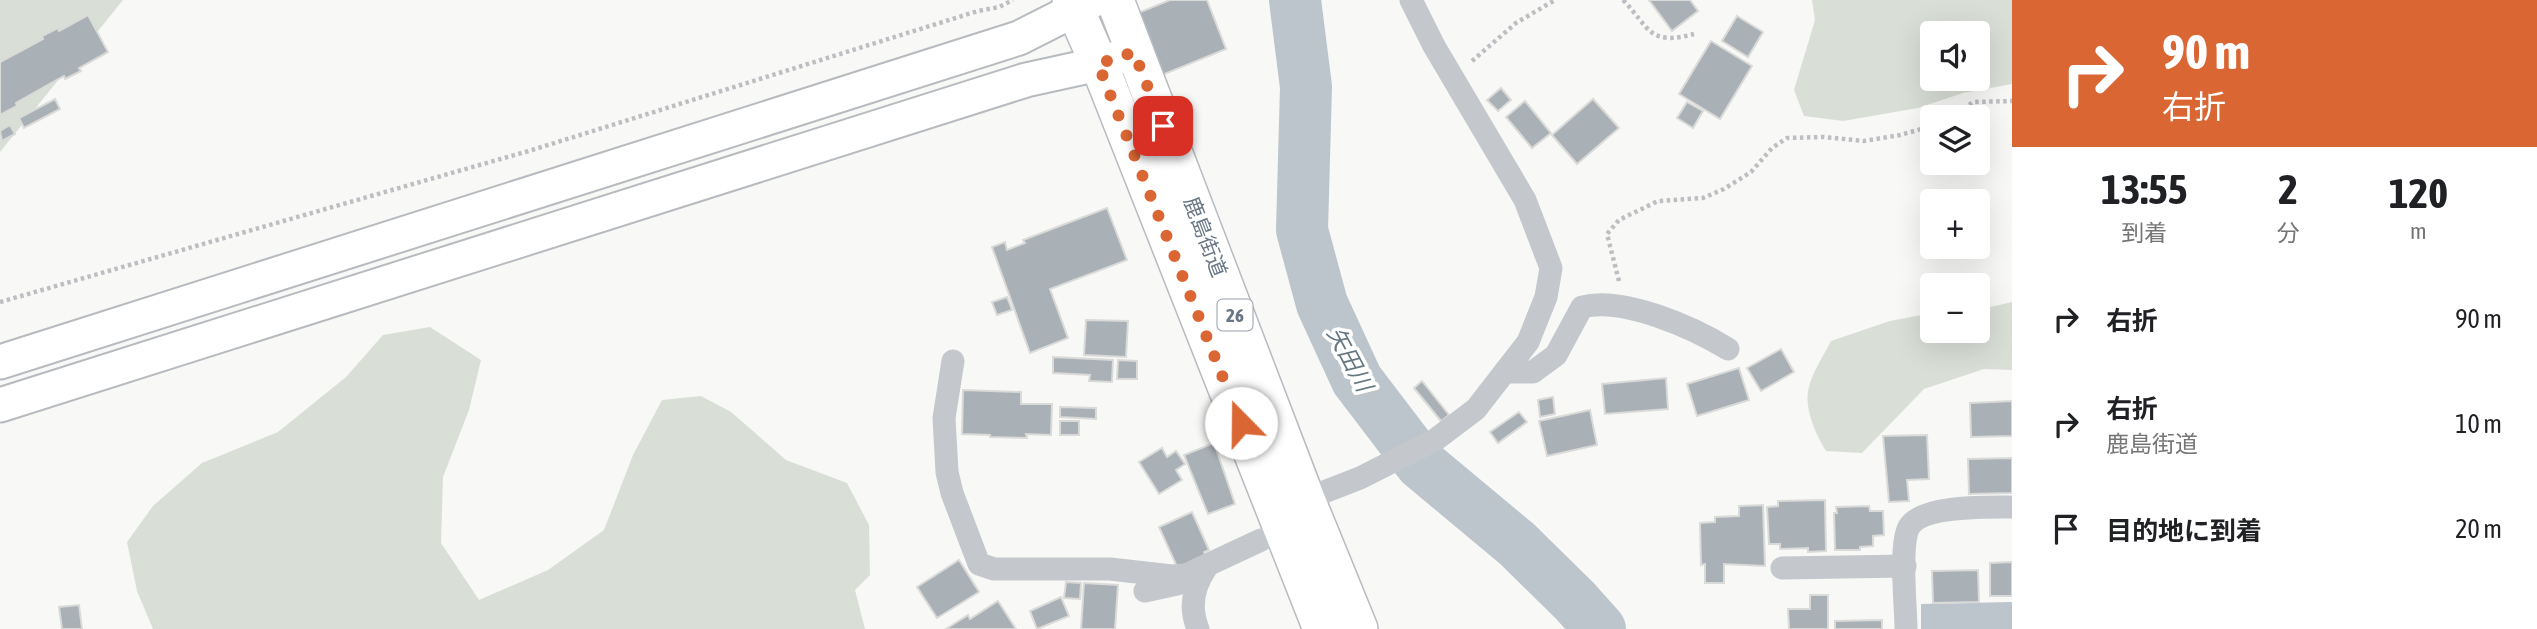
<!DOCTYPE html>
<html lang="ja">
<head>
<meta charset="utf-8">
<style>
	body { margin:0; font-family:"Asap Condensed","Noto Sans JP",sans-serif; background:#f6f6f6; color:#202124; height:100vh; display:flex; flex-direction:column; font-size:26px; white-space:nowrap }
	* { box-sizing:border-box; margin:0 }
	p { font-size:23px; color:#757577 }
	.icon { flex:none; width:38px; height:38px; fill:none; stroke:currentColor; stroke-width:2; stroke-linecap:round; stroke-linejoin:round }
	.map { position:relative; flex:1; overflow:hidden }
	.panel { display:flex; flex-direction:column; background:#fff; width:525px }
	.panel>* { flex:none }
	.top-card { background:#da6633; color:#fff; overflow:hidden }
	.tools { position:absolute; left:1920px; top:21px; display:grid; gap:14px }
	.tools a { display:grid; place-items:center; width:70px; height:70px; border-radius:7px; background:#fff; box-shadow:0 7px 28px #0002; font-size:35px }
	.pin { position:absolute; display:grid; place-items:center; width:60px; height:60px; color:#fff; margin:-30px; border-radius:14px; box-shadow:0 4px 10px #0006 }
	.me { position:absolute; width:77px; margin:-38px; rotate:338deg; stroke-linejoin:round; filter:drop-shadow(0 0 5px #0008) }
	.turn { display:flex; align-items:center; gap:24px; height:147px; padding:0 35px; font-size:32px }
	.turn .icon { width:91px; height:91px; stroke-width:2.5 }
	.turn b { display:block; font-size:49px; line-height:60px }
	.eta { display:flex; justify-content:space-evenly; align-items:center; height:119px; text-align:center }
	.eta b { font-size:42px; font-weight:700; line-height:49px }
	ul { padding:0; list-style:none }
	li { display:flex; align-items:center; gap:21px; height:105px; padding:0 35px }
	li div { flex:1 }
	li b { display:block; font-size:26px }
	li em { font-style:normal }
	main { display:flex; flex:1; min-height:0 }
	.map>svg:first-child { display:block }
	.green { fill:#d9dfd7; fill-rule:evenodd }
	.water { fill:#bcc5cb }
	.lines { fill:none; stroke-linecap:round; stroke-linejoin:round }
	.river { stroke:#bcc5cb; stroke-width:52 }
	.building { fill:#a9b0b6; stroke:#dadad8; stroke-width:2 }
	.secondary-casing { stroke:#b7bbbf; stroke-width:37 }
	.primary-casing { stroke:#b7bbbf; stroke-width:40 }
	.path { stroke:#bcbec1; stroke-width:4.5; stroke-dasharray:3.5 3.5; stroke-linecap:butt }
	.street { stroke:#c4c7cb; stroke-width:23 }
	.secondary { stroke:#fff; stroke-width:33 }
	.primary { stroke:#fff; stroke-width:37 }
	.route { stroke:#da6633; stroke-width:12; stroke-dasharray:0 21.6 }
	.labels { text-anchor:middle; stroke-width:7; stroke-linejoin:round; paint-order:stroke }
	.shield { fill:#fff; stroke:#969faa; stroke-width:2 }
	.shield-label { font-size:19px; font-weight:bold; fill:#697685 }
	.street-label { font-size:21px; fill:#697685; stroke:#fff }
	.water-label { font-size:23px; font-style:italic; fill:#647780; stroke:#fff }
</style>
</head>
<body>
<main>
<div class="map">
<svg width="2012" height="629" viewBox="0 0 2012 629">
	<rect width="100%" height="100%" fill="#f8f8f6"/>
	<g class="green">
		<path d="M 0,0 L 123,0 L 0,152 Z"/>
		<path d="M 1812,0 L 2012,0 L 2012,84 L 1963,93 L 1918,108 L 1843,121 L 1804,116 L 1794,90 L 1815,20 ZM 1978,33 L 1978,79 L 1932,79 L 1932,33 Z"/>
		<path d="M 2012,302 L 2012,370 L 1984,369 L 1924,389 L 1862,453 L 1826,451 C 1816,435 1803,406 1809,387 C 1813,371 1824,355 1831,341 L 1890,321 L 1932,313 L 1932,331 L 1978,331 L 1978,310 Z"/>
		<path d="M 430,327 L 481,360 L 469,410 L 443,477 L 441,543 L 479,600 L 548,570 L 604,530 L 633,455 L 662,400 L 701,396 L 731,412 L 786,460 L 847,483 L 869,525 L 870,575 L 855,590 L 865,629 L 153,629 L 137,591 L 127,542 L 153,506 L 202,463 L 278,432 L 346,377 L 383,335 Z"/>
	</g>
	<path class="water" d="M 2012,602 L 2012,629 L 1921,629 L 1921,604 Z"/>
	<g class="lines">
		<path class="river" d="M 1295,0 L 1306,87 L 1302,230 L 1322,304 L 1357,380 L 1421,464 L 1517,544 L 1575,601 L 1600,629"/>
	</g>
	<g class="building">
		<path d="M 1170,0 L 1207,0 L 1226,49 L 1162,75 L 1138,13 Z"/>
		<path d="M 1649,0 L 1690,0 L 1698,11 L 1672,31 Z"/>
		<path d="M 88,15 L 108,52 L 79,68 L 81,71 L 65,79 L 64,76 L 16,103 L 17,106 L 0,115 L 0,62 L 43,39 L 42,36 L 58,28 L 59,31 Z"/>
		<path d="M 1737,16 L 1763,32 L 1748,57 L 1722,41 Z"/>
		<path d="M 1711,41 L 1752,66 L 1720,119 L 1679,94 Z"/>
		<path d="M 1501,88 L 1511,100 L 1498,111 L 1487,100 Z"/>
		<path d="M 55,99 L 60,109 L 24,128 L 19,118 Z"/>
		<path d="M 1593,99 L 1619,128 L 1577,164 L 1552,135 Z"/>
		<path d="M 1525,101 L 1551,133 L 1532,148 L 1506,117 Z"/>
		<path d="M 1687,102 L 1703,111 L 1693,128 L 1677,118 Z"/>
		<path d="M 10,125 L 15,134 L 2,141 L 0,131 Z"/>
		<path d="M 1107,208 L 1127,260 L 1050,289 L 1068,338 L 1030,353 L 992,247 L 1005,242 L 1007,250 L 1025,243 L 1023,240 Z"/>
		<path d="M 1007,297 L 1012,310 L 997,315 L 992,302 Z"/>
		<path d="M 1086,320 L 1128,321 L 1126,357 L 1084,355 Z"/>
		<path d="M 1781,349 L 1794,372 L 1761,391 L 1747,368 Z"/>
		<path d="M 1053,357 L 1113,360 L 1112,382 L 1089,381 L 1090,375 L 1053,373 Z"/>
		<path d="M 1118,360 L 1137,361 L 1137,379 L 1117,379 Z"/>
		<path d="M 1739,368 L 1749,400 L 1697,416 L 1687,384 Z"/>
		<path d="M 1666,378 L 1668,409 L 1605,414 L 1602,384 Z"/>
		<path d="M 1422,381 L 1449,415 L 1441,421 L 1414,388 Z"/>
		<path d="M 963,390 L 1021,392 L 1021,404 L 1052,404 L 1051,435 L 1026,434 L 1027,438 L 990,437 L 990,435 L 962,434 Z"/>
		<path d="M 1553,397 L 1555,414 L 1540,417 L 1538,400 Z"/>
		<path d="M 2012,401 L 2012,436 L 1971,437 L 1970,403 Z"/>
		<path d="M 1060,407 L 1096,408 L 1096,419 L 1060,417 Z"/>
		<path d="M 1590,410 L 1597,445 L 1547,456 L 1539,421 Z"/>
		<path d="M 1519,412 L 1527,422 L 1498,443 L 1490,432 Z"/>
		<rect x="1060" y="421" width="19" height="14"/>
		<path d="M 1927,435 L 1929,479 L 1907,480 L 1909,501 L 1889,502 L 1883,436 Z"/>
		<path d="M 1214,443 L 1235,504 L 1208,514 L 1184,455 Z"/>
		<path d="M 1162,448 L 1167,457 L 1176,451 L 1185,464 L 1176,470 L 1182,480 L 1159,494 L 1139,462 Z"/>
		<path d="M 2012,458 L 2012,493 L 1969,494 L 1968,459 Z"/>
		<path d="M 1825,500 L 1826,551 L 1808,552 L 1808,548 L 1780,549 L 1780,544 L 1769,544 L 1767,507 L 1778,506 L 1778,501 Z"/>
		<path d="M 1763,505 L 1765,566 L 1724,564 L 1724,583 L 1705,583 L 1705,564 L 1701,565 L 1700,523 L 1715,522 L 1715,517 L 1739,516 L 1739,506 Z"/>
		<path d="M 1869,506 L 1870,511 L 1883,511 L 1884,535 L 1873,536 L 1873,546 L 1860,547 L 1860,550 L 1835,550 L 1834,513 L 1837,513 L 1836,507 Z"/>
		<path d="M 1192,512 L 1209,550 L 1204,552 L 1205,557 L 1178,569 L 1159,527 Z"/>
		<path d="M 959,560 L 979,592 L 937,618 L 917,587 Z"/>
		<path d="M 2012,562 L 2012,596 L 1990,596 L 1990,563 Z"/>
		<path d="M 1978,570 L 1979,602 L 1933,603 L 1932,571 Z"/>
		<path d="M 1066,582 L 1081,583 L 1080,599 L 1064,598 Z"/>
		<path d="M 1084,583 L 1118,585 L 1115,629 L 1081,629 Z"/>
		<path d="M 1810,595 L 1828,595 L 1828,629 L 1789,629 L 1788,609 L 1810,609 Z"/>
		<path d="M 1061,597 L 1069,616 L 1037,629 L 1030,611 Z"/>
		<path d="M 998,601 L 1016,629 L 946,629 L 968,615 L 970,619 Z"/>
		<path d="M 79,605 L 82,629 L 62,629 L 59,607 Z"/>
		<path d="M 1882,620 L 1882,629 L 1835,629 L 1835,621 Z"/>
	</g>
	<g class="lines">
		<g class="secondary-casing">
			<g id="secondary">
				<path d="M 0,362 L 1019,38 L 1094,0"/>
				<path d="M 0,405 L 1026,80 L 1099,64 L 1125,55"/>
			</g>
		</g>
		<g class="primary-casing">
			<g id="primary">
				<path d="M 1071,0 L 1099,64 L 1322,629"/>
				<path d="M 1115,0 L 1306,499 L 1359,629"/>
			</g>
		</g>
		<g class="path">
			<path d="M 1623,0 C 1651,29 1648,46 1694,34"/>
			<path d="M 1472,61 L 1516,23 L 1555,0"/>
			<path d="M 1952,117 L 1973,102 L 2012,101"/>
			<path d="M 1619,281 L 1607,234 L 1619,220 L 1658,201 L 1703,198 L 1724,189 L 1751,172 L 1772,148 L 1787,138 L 1824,137 L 1864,141 L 1900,135 L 1932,126"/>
			<path d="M 0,302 L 532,150 L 978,11 L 999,7 L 1013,0"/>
		</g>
		<g class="street">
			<path d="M 953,361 L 944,418 L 947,472 L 952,493 L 979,564 L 994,569 L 1110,569 L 1172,576 L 1186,575 L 1261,540"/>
			<path d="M 1505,372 L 1533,372 L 1556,355 L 1582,307 C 1623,296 1694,328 1728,349"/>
			<path d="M 1306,499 L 1360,478 L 1435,440 L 1476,409 L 1528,342 L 1546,297 L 1551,268 L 1525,200 L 1434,46 L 1411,0"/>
			<path d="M 1782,568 L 1905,566"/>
			<path d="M 1145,591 L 1177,584 L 1181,580"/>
			<path d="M 1198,629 C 1189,607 1193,587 1206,568"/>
			<path d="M 1906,629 C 1906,607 1899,545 1909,527 C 1922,505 1989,507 2012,507"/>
		</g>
		<use href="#secondary" class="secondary"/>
		<use href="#primary" class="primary"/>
	</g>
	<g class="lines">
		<path class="route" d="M 1163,126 L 1134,52 L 1098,64 L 1241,423"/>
	</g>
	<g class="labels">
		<rect class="shield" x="1217.5" y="299.5" width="35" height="31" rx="5"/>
		<g class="shield-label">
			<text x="1235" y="322">26</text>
		</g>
		<g class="street-label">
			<text transform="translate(1205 237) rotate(69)" y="7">鹿島街道</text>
		</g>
		<g class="water-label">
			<text transform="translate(1350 359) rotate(62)" y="8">矢田川</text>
		</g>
	</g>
</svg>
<div class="tools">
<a><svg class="icon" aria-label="sound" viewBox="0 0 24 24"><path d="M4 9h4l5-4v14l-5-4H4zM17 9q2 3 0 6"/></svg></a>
<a><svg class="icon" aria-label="layers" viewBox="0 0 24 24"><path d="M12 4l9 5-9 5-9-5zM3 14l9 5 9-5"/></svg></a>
<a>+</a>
<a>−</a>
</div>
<div class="pin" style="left:1163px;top:126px;background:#d93025"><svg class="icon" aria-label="arrive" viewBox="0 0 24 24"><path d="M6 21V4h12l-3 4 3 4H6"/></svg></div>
<svg class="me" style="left:1241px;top:423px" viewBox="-20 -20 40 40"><circle r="19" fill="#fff"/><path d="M0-13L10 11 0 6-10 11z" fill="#da6633"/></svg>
</div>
<section class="panel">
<div class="top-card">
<div class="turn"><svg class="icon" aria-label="right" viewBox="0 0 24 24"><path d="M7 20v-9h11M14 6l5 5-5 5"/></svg><div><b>90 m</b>右折</div></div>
</div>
<div class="eta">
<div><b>13:55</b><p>到着</p></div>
<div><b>2</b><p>分</p></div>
<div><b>120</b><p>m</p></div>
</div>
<ul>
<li><svg class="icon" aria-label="right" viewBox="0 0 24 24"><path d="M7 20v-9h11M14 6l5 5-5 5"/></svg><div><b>右折</b></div><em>90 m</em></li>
<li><svg class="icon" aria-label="right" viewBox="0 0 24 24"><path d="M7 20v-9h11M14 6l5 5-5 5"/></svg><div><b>右折</b><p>鹿島街道</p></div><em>10 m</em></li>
<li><svg class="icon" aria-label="arrive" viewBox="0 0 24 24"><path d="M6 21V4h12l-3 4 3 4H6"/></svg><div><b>目的地に到着</b></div><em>20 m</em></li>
</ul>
</section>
</main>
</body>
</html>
